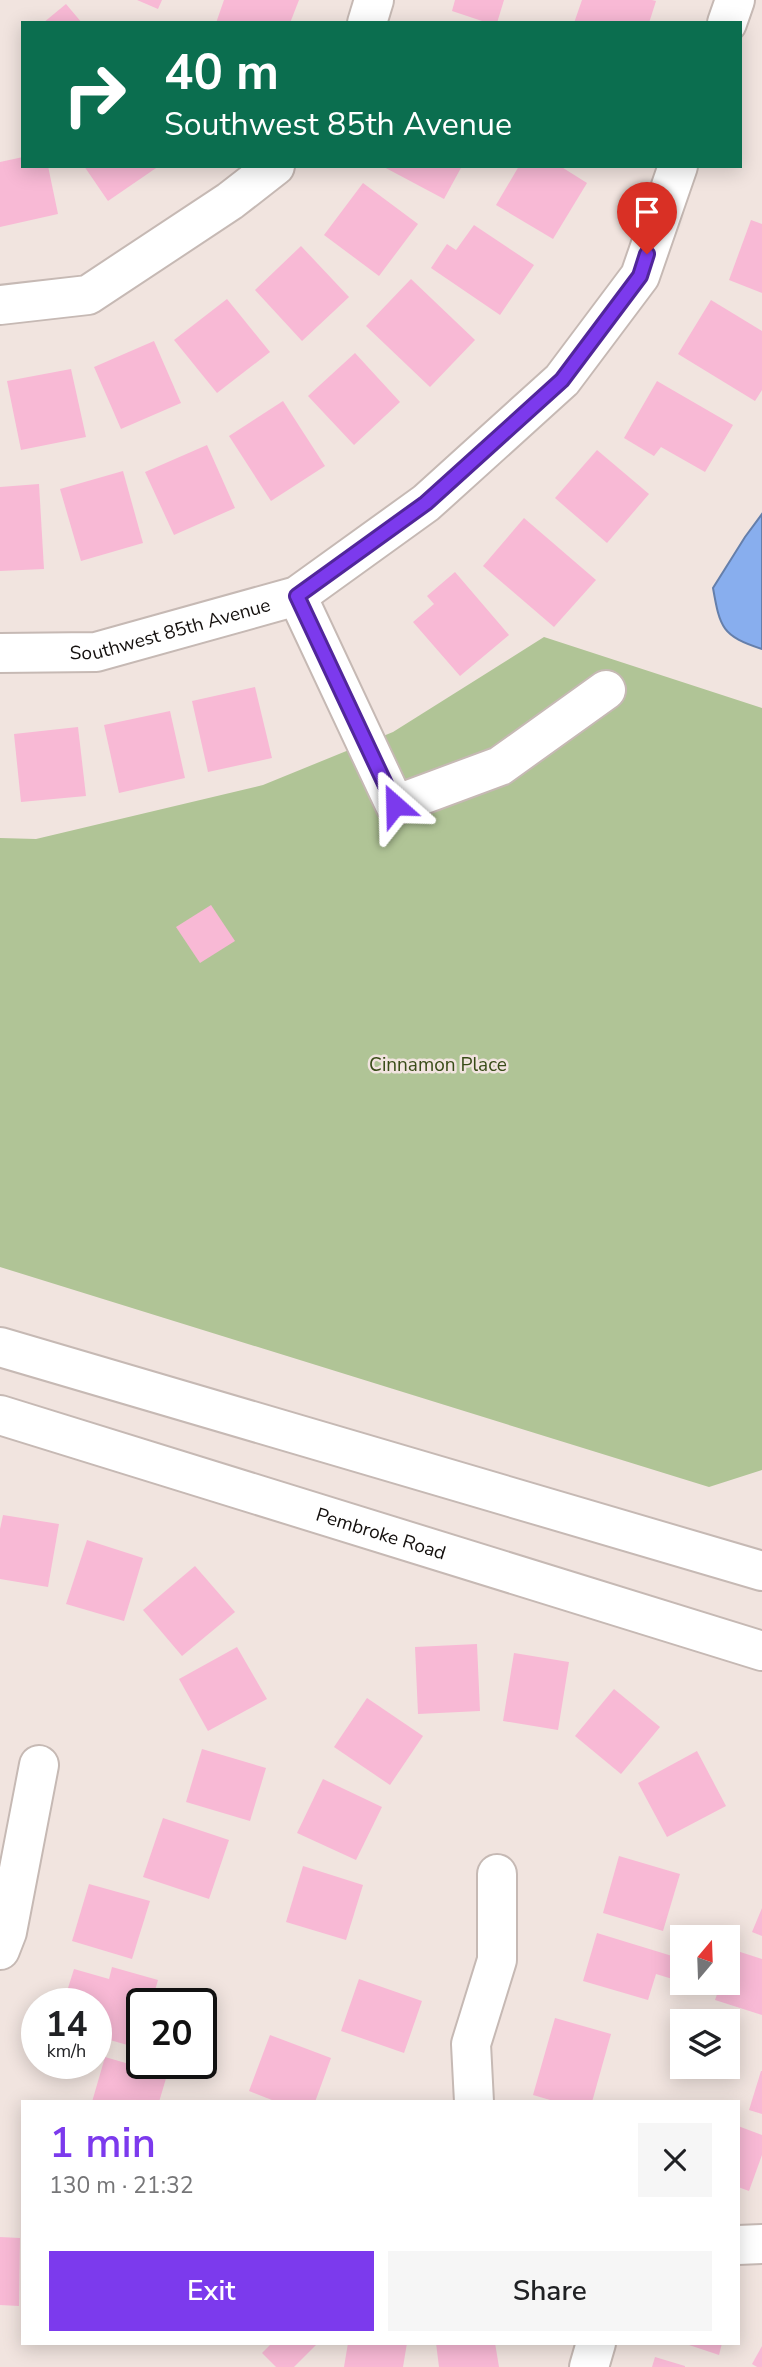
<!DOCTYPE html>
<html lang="en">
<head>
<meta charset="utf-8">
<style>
	body { margin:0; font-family:"Nunito Sans",sans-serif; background:#f6f6f6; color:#202124; height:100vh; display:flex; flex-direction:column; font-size:26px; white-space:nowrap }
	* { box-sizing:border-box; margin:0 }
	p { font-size:23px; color:#757577 }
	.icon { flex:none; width:38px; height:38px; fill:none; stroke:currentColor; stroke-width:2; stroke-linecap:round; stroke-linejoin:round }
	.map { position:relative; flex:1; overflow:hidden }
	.details { position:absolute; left:21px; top:2100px; width:719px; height:245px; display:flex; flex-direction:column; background:#fff; border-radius:0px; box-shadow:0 4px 18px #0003 }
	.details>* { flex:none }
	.top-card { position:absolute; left:21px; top:21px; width:721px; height:147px; border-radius:0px; box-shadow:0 4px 18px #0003; background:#0b6e4f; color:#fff; overflow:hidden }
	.needle { width:46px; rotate:19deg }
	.controls { position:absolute; left:670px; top:1925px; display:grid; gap:14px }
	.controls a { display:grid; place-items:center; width:70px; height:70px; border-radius:0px; background:#fff; box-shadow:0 4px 18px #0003; font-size:35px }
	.speed { position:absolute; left:21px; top:1988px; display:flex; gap:14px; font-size:35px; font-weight:700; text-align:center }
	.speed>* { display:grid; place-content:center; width:91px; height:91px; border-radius:50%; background:#fff; box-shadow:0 4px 18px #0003; line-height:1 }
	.speed small { font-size:18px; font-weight:400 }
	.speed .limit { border:4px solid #111; border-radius:10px; background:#fff; color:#111 }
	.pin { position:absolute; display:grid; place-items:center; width:60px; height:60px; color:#fff; margin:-72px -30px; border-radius:50% 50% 50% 0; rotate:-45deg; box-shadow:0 0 7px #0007 }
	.pin .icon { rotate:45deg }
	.me { position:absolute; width:77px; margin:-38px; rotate:335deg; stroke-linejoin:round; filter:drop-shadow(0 0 5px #0008) }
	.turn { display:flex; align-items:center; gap:24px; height:147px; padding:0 28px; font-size:32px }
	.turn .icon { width:91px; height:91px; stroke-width:2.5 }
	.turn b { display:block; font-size:49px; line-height:60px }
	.round { display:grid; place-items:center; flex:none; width:74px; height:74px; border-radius:0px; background:#f6f6f6 }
	.summary { display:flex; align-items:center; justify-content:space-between; height:119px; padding:0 28px }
	h1 { font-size:42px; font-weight:600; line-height:52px; color:#7c3aed }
	.action { display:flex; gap:14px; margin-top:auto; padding:14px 28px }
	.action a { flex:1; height:80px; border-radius:0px; background:#7c3aed; color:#fff; font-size:28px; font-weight:600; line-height:80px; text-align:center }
	.action a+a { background:#f6f6f6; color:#202124 }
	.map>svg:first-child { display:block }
	.green { fill:#b0c496 }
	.water { fill:#88aeee; stroke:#657fab; stroke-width:2 }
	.building { fill:#f8b9d5 }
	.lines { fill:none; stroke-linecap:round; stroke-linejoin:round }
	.minor-casing { stroke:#c6b9b4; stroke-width:42 }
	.major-casing { stroke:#c6b9b4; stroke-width:42 }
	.minor { stroke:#fff; stroke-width:38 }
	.major { stroke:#fff; stroke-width:38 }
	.route-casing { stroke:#51269a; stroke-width:18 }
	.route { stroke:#7c3aed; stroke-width:12 }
	.labels { text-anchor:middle; stroke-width:5; stroke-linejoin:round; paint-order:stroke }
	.street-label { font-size:19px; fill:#14100e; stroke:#f1e4df }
	.park-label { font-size:19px; fill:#384b17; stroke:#f1e4df }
</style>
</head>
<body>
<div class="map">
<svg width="762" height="2367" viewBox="0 0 762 2367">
	<rect width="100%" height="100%" fill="#f1e4df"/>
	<path class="green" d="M 544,637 L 762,708 L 762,1470 L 709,1487 L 0,1267 L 0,838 L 36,839 L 263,785 L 393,732 Z"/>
	<path class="water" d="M 762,514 L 762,649 C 722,636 720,628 713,588 L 745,537 Z"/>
	<g class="building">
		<path d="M 137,0 L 162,0 L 158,9 Z"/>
		<path d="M 224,0 L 299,0 L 290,23 L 216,23 Z"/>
		<path d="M 455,0 L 504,0 L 497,23 L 488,23 L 452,11 Z"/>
		<path d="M 582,0 L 652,0 L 656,1 L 649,23 L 574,23 Z"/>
		<path d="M 66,4 L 82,23 L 43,23 Z"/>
		<path d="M 23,157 L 23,166 L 48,166 L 58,214 L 0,227 L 0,162 Z"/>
		<path d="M 84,166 L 159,166 L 108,201 Z"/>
		<path d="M 382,166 L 462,166 L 444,199 Z"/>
		<path d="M 519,166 L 560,166 L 587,183 L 553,239 L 496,205 Z"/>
		<path d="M 363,183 L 418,224 L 379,276 L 324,235 Z"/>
		<path d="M 751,220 L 762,224 L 762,293 L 729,280 Z"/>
		<path d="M 474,225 L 534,265 L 500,315 L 431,268 L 447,244 L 456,250 Z"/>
		<path d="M 301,246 L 349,297 L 302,341 L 255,290 Z"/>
		<path d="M 411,279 L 475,340 L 430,387 L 366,326 Z"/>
		<path d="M 227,299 L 270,352 L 217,393 L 174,340 Z"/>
		<path d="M 711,300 L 762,331 L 762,390 L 755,401 L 678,354 Z"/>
		<path d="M 154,341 L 181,403 L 121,429 L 94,367 Z"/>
		<path d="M 355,353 L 400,402 L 354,445 L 308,396 Z"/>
		<path d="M 71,369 L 86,437 L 21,450 L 7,381 Z"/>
		<path d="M 657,381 L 733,425 L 705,472 L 661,447 L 654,456 L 624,438 Z"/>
		<path d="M 283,401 L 325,466 L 271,501 L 229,436 Z"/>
		<path d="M 207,445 L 235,508 L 174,535 L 145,472 Z"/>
		<path d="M 597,450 L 649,494 L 607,543 L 555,498 Z"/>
		<path d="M 123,471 L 143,543 L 81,561 L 60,489 Z"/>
		<path d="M 39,484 L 44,569 L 0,571 L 0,487 Z"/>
		<path d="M 524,518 L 596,580 L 554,627 L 483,566 Z"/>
		<path d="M 455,572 L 509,635 L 460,676 L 413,622 L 434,604 L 427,596 Z"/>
		<path d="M 255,687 L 272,758 L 208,772 L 192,701 Z"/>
		<path d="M 170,711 L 185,778 L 119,793 L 104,725 Z"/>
		<path d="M 78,727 L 86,796 L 21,802 L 14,734 Z"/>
		<path d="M 211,905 L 235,941 L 200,963 L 176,927 Z"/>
		<path d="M 3,1515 L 59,1524 L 48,1587 L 0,1579 L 0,1529 Z"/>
		<path d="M 87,1540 L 143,1558 L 124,1621 L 66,1604 Z"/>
		<path d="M 195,1566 L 235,1612 L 182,1656 L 143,1610 Z"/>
		<path d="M 477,1644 L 480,1711 L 418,1714 L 415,1647 Z"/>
		<path d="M 237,1647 L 267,1699 L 208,1731 L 179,1679 Z"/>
		<path d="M 514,1653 L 569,1662 L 558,1730 L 503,1721 Z"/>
		<path d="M 614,1689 L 660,1727 L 621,1774 L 575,1736 Z"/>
		<path d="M 367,1698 L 423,1736 L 390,1785 L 334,1747 Z"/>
		<path d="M 202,1749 L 266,1768 L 250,1821 L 186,1802 Z"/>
		<path d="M 697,1751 L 726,1806 L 667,1837 L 638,1783 Z"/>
		<path d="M 323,1779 L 382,1807 L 356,1860 L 297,1833 Z"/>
		<path d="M 163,1818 L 229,1840 L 209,1899 L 143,1877 Z"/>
		<path d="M 619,1856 L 680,1874 L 663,1931 L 603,1913 Z"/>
		<path d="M 303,1866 L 363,1885 L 346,1940 L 286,1922 Z"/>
		<path d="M 89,1884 L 150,1901 L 132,1959 L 72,1941 Z"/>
		<path d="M 762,1908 L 762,1936 L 752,1932 Z"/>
		<path d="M 597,1933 L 682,1959 L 679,1981 L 656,1974 L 648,2000 L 583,1981 Z"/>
		<path d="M 731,1949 L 762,1959 L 762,2015 L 715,2000 L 721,1983 L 728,1983 L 728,1960 Z"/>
		<path d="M 112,1967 L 158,1980 L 151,2004 L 142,2004 L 142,2035 L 138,2048 L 96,2036 L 96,2004 L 63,2004 L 74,1969 L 109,1979 Z"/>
		<path d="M 359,1979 L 422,2001 L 404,2053 L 341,2031 Z"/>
		<path d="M 555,2018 L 611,2034 L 592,2102 L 557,2102 L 533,2095 Z"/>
		<path d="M 270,2035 L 331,2058 L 315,2102 L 277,2102 L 249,2091 Z"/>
		<path d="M 105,2057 L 167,2075 L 159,2102 L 92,2102 Z"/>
		<path d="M 761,2071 L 762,2071 L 762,2114 L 749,2110 Z"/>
		<path d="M 738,2126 L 762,2135 L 762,2155 L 749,2191 L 738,2187 Z"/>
		<path d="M 0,2237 L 20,2238 L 19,2306 L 0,2305 Z"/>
		<path d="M 272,2343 L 318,2343 L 294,2367 L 276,2367 L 262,2353 Z"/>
		<path d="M 348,2343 L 407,2343 L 403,2367 L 344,2367 Z"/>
		<path d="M 436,2343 L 495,2343 L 499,2367 L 439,2367 Z"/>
		<path d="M 683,2343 L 722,2343 L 719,2355 Z"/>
		<path d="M 762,2346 L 762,2367 L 757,2367 L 752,2364 Z"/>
		<path d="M 655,2357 L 685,2366 L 685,2367 L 652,2367 Z"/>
	</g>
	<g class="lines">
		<g class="minor-casing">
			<g id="minor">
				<path d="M 367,23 L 374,0"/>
				<path d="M 727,23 L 735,0"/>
				<path d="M 0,305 L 88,295 L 230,201 L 275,166"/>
				<path d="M 297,596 L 395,805 L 500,766 L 606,690"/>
				<path id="s1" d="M 0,653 L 96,652 L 297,596 L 426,503 L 562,380 L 640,276 L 678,166"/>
				<path d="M 0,1950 L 7,1932 L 39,1765"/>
				<path d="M 474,2102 L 471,2044 L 497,1960 L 497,1874"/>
				<path d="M 738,2245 L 762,2244"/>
				<path d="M 589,2367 L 596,2343"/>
			</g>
		</g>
		<g class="major-casing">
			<g id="major">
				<path d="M 0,1347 L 762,1571"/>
				<path id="s2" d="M 0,1415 L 762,1651"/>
			</g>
		</g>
		<use href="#minor" class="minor"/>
		<use href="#major" class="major"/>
	</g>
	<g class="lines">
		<g class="route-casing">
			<path id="route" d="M 395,805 L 297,596 L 426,503 L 562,380 L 640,276 L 647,254"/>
		</g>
		<use href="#route" class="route"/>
	</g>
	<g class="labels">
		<g class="street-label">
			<text dy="7" stroke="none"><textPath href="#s1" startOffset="173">Southwest 85th Avenue</textPath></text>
			<text dy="7" stroke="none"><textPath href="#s2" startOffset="399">Pembroke Road</textPath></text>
		</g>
		<g class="park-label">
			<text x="438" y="1071">Cinnamon Place</text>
		</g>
	</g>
</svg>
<div class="controls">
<a><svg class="needle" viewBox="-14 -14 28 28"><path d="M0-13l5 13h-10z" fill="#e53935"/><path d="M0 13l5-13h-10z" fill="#757577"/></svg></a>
<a><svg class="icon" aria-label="layers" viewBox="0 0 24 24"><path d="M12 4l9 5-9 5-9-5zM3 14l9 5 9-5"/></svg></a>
</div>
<div class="speed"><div>14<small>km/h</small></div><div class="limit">20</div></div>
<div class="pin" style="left:647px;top:254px;background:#d93025"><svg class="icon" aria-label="arrive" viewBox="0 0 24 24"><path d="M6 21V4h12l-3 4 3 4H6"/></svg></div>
<svg class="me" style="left:395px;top:805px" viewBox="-20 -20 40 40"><path d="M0-17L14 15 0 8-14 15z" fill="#7c3aed" stroke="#fff" stroke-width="4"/></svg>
<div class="top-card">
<div class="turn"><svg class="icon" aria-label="right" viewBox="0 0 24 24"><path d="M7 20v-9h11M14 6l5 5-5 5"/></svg><div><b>40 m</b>Southwest 85th Avenue</div></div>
</div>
<section class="details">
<div class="summary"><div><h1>1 min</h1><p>130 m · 21:32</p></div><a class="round"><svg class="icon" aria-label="close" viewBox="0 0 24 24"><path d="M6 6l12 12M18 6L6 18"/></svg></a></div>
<div class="action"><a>Exit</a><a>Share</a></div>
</section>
</div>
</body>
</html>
